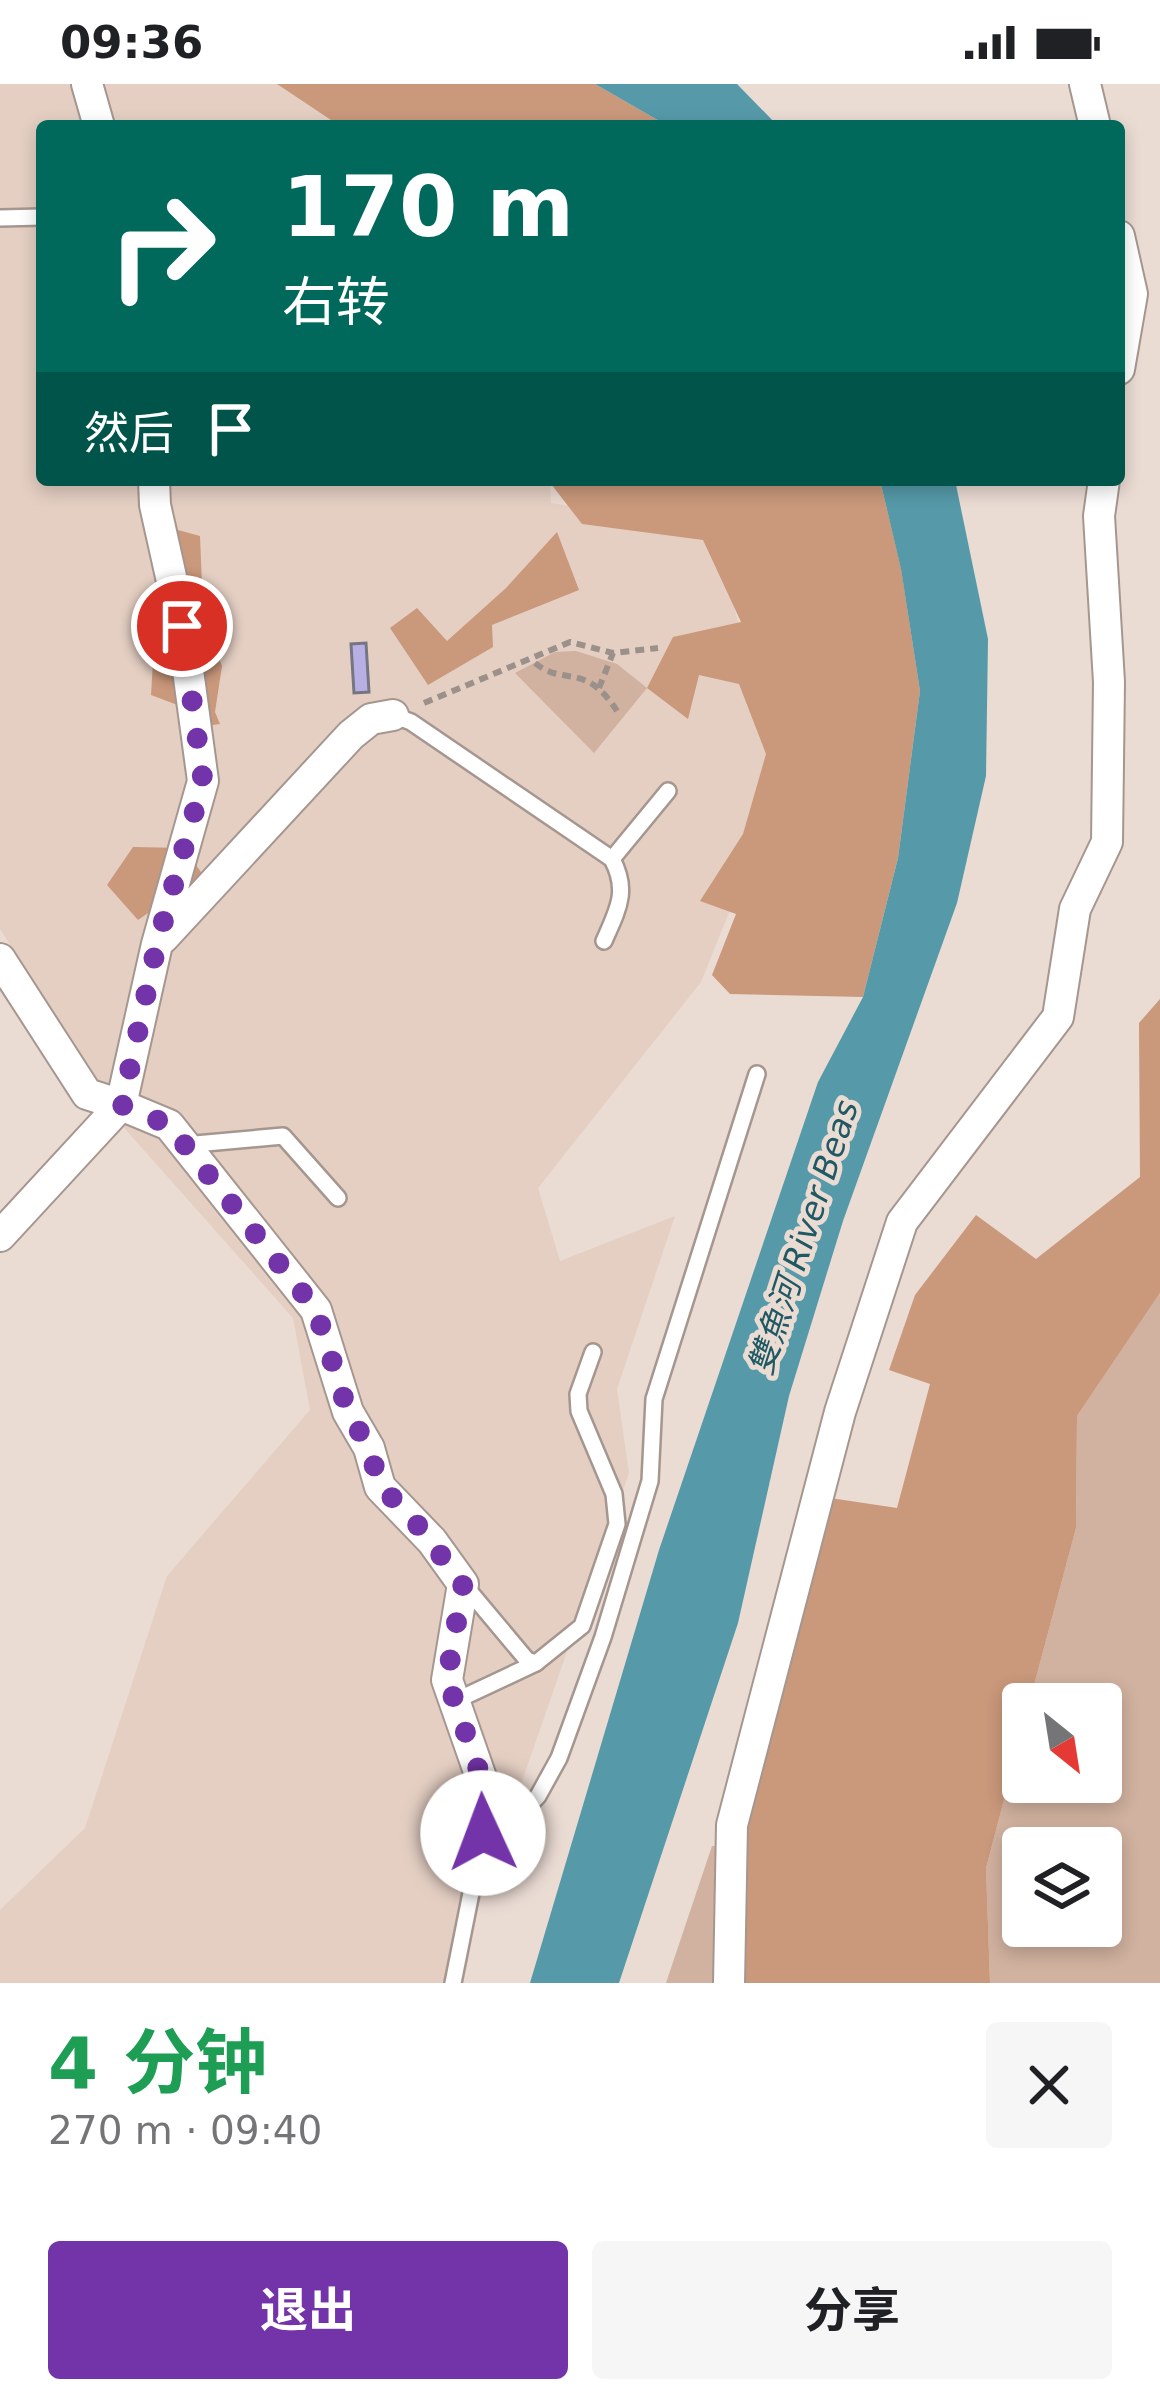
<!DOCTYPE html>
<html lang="zh">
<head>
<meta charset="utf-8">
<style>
	body { margin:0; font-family:"DejaVu Sans","Noto Sans SC",sans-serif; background:#f6f6f6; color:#202124; height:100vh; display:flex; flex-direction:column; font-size:45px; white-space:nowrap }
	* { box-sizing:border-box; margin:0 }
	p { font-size:39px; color:#757577 }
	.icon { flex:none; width:66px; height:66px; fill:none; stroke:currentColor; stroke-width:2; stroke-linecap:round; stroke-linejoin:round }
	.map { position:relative; height:1899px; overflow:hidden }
	.side { display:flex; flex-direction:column; background:#fff; flex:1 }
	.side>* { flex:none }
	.top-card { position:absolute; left:36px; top:36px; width:1089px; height:366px; border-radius:12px; box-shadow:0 6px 18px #0003; background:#00695c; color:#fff; overflow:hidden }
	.needle { width:78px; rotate:150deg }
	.buttons { position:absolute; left:1002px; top:1599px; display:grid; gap:24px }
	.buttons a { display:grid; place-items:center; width:120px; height:120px; border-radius:12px; background:#fff; box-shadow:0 6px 18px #0003; font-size:60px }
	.pin { position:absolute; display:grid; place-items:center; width:102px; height:102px; color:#fff; margin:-51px; border:6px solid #fff; border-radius:50%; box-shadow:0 3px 12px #0007 }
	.me { position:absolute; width:132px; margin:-66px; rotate:358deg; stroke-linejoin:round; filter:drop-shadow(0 0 9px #0008) }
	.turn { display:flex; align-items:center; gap:42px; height:252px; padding:0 48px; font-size:54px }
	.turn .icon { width:156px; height:156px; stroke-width:2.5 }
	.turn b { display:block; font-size:84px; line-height:102px }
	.then { display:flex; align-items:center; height:114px; padding:0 48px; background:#0003; gap:24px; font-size:45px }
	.round { display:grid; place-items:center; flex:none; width:126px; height:126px; border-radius:12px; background:#f6f6f6 }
	.head { display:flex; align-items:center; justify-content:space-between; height:204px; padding:0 48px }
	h1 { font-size:72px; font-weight:700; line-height:90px; color:#1e9e55 }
	.cta { display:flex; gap:24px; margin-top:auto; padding:24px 48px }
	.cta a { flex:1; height:138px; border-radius:12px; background:#7434a9; color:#fff; font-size:48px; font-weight:700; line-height:138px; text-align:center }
	.cta a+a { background:#f6f6f6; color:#202124 }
	.status { display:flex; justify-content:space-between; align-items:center; height:84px; padding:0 60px; background:#fff; direction:ltr }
	.status svg { height:33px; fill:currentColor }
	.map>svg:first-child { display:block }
	.built { fill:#e5cfc3 }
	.green { fill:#d1b19f; fill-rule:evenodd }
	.forest { fill:#ca987b }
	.water { fill:#569aa9 }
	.building { fill:#b8b0e4; stroke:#767582; stroke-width:3 }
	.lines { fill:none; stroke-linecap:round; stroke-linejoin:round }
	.service-casing { stroke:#a5978f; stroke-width:20 }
	.minor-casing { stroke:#a5978f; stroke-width:34 }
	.path { stroke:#9c918a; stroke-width:6; stroke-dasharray:9 6; stroke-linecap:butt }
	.service { stroke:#fff; stroke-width:15 }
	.minor { stroke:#fff; stroke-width:30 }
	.route { stroke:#7434a9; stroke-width:21; stroke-dasharray:0 37.8 }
	.labels { text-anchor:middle; stroke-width:10; stroke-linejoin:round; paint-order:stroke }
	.water-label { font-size:33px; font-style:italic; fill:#1f5964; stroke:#eadbd3 }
</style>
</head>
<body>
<div class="status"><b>09:36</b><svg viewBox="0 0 49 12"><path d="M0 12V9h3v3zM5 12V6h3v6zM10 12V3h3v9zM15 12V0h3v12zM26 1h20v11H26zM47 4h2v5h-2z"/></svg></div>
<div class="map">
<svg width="1160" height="1899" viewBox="0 0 1160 1899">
	<rect width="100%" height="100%" fill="#eadbd3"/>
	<path class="built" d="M 0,0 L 376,0 L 447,42 L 42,42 L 42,396 L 550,396 L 551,419 L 713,444 L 781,700 L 701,898 L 538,1104 L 560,1177 L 675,1132 L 617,1305 L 629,1389 L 452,1899 L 0,1899 L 0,1826 L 85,1744 L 167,1492 L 310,1326 L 293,1234 L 126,1046 L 0,845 Z"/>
	<g class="green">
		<path d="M 576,567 L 617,580 L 647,604 L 594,669 L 515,589 L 555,568 Z"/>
		<path d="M 1160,1209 L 1160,1899 L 990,1899 L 986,1784 L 1023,1644 L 1023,1698 L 1101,1698 L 1101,1620 L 1029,1620 L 1076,1444 L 1077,1332 ZM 1023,1764 L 1101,1764 L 1101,1842 L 1023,1842 Z"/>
		<path d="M 712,1762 L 726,1763 L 722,1899 L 666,1899 Z"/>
	</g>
	<g class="forest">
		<path d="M 277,0 L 595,0 L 668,42 L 340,42 Z"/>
		<path d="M 548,396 L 880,396 L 901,484 L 920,607 L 898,774 L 863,913 L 730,910 L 712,891 L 736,830 L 700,817 L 743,750 L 766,670 L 739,600 L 699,591 L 688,635 L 647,604 L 673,553 L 741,538 L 703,456 L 582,440 Z"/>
		<path d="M 167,443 L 200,452 L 203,525 L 195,540 Z"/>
		<path d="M 557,448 L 579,506 L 492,541 L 493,563 L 428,601 L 390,544 L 417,524 L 447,557 L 506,504 Z"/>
		<path d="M 211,555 L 222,582 L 215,628 L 220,640 L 205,642 L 188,625 L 151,611 L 154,560 Z"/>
		<path d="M 133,763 L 184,764 L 203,791 L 138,836 L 107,801 Z"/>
		<path d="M 1160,915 L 1160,1209 L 1077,1332 L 1076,1444 L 1029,1620 L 1023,1620 L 1023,1644 L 986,1784 L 990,1899 L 741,1899 L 738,1740 L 817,1412 L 897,1424 L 930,1300 L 889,1286 L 915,1211 L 976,1131 L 1036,1175 L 1140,1093 L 1139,939 Z"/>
	</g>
	<g class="water">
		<path d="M 595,0 L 737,0 L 778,42 L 668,42 Z"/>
		<path d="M 880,396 L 955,396 L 988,555 L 986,692 L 957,819 L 843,1137 L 789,1312 L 738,1539 L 619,1899 L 530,1899 L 659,1466 L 818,998 L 863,913 L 898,774 L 920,607 L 901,485 Z"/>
	</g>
	<path class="building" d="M 366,559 L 369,608 L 354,609 L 351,560 Z"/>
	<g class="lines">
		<g class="service-casing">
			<g id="service">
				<path d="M 0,134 L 42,133"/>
				<path d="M 393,631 L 411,638 L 612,775 C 629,807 618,825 604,857"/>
				<path d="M 612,775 L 668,707"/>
				<path d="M 184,1061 L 283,1052 L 338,1114"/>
				<path d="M 465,1502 L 527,1576 L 536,1579 L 582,1542 L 617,1440 L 614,1410 L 579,1327 L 578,1310 L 593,1268"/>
				<path d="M 453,1618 L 536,1579"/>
				<path d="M 453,1899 L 483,1749 L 489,1738 L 523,1728 L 538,1712 L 559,1674 L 603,1553 L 650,1397 L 654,1315 L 757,990"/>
			</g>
		</g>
		<g class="minor-casing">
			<g id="minor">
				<path d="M 87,0 L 99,42"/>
				<path d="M 1085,0 L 1095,42"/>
				<path d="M 1119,152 L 1132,210 L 1119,285"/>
				<path d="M 163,854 L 351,651 L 371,635 L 393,631"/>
				<path d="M 0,875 L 87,1010 L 121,1021 L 157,860 L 203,697 L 182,542 L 155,421 L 154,396"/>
				<path d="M 0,1152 L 121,1021 L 169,1041 L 316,1226 L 348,1328 L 369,1364 L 380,1403 L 432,1457 L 463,1500 L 447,1596 L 491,1722 L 489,1738"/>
				<path d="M 729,1899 L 732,1741 L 840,1328 L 902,1138 L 1058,933 L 1075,825 L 1107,758 L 1109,598 L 1099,432 L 1104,396"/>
			</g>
		</g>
		<g class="path">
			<path d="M 535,579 C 564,603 585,577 617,627"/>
			<path d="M 599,604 L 613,569"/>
			<path d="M 424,619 L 570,558 L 613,569 L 658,564"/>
		</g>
		<use href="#service" class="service"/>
		<use href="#minor" class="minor"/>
	</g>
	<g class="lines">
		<path class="route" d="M 182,542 L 203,697 L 157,860 L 122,1021 L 169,1041 L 316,1226 L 348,1328 L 369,1364 L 380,1402 L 409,1430 L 463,1500 L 447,1595 L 491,1722 L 483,1749"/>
	</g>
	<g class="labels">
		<g class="water-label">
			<text transform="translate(803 1153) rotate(-72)" y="12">雙魚河 River Beas</text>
		</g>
	</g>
</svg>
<div class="buttons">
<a><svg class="needle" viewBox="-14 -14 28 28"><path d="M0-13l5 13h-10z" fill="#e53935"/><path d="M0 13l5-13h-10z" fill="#757577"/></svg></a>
<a><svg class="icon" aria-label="layers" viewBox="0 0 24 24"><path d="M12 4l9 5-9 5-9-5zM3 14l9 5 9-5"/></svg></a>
</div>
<div class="pin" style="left:182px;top:542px;background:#d93025"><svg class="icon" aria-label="arrive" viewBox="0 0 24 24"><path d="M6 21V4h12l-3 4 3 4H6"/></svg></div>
<svg class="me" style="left:483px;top:1749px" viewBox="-20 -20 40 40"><circle r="19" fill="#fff"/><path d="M0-13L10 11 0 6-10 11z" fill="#7434a9"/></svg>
<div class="top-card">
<div class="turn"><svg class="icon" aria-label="right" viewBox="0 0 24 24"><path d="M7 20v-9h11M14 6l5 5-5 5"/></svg><div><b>170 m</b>右转</div></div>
<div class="then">然后<svg class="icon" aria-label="arrive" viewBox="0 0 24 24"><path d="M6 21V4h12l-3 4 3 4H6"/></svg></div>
</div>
</div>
<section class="side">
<div class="head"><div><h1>4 分钟</h1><p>270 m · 09:40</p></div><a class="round"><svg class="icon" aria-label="close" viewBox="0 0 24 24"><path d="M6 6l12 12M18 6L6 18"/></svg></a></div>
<div class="cta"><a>退出</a><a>分享</a></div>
</section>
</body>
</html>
